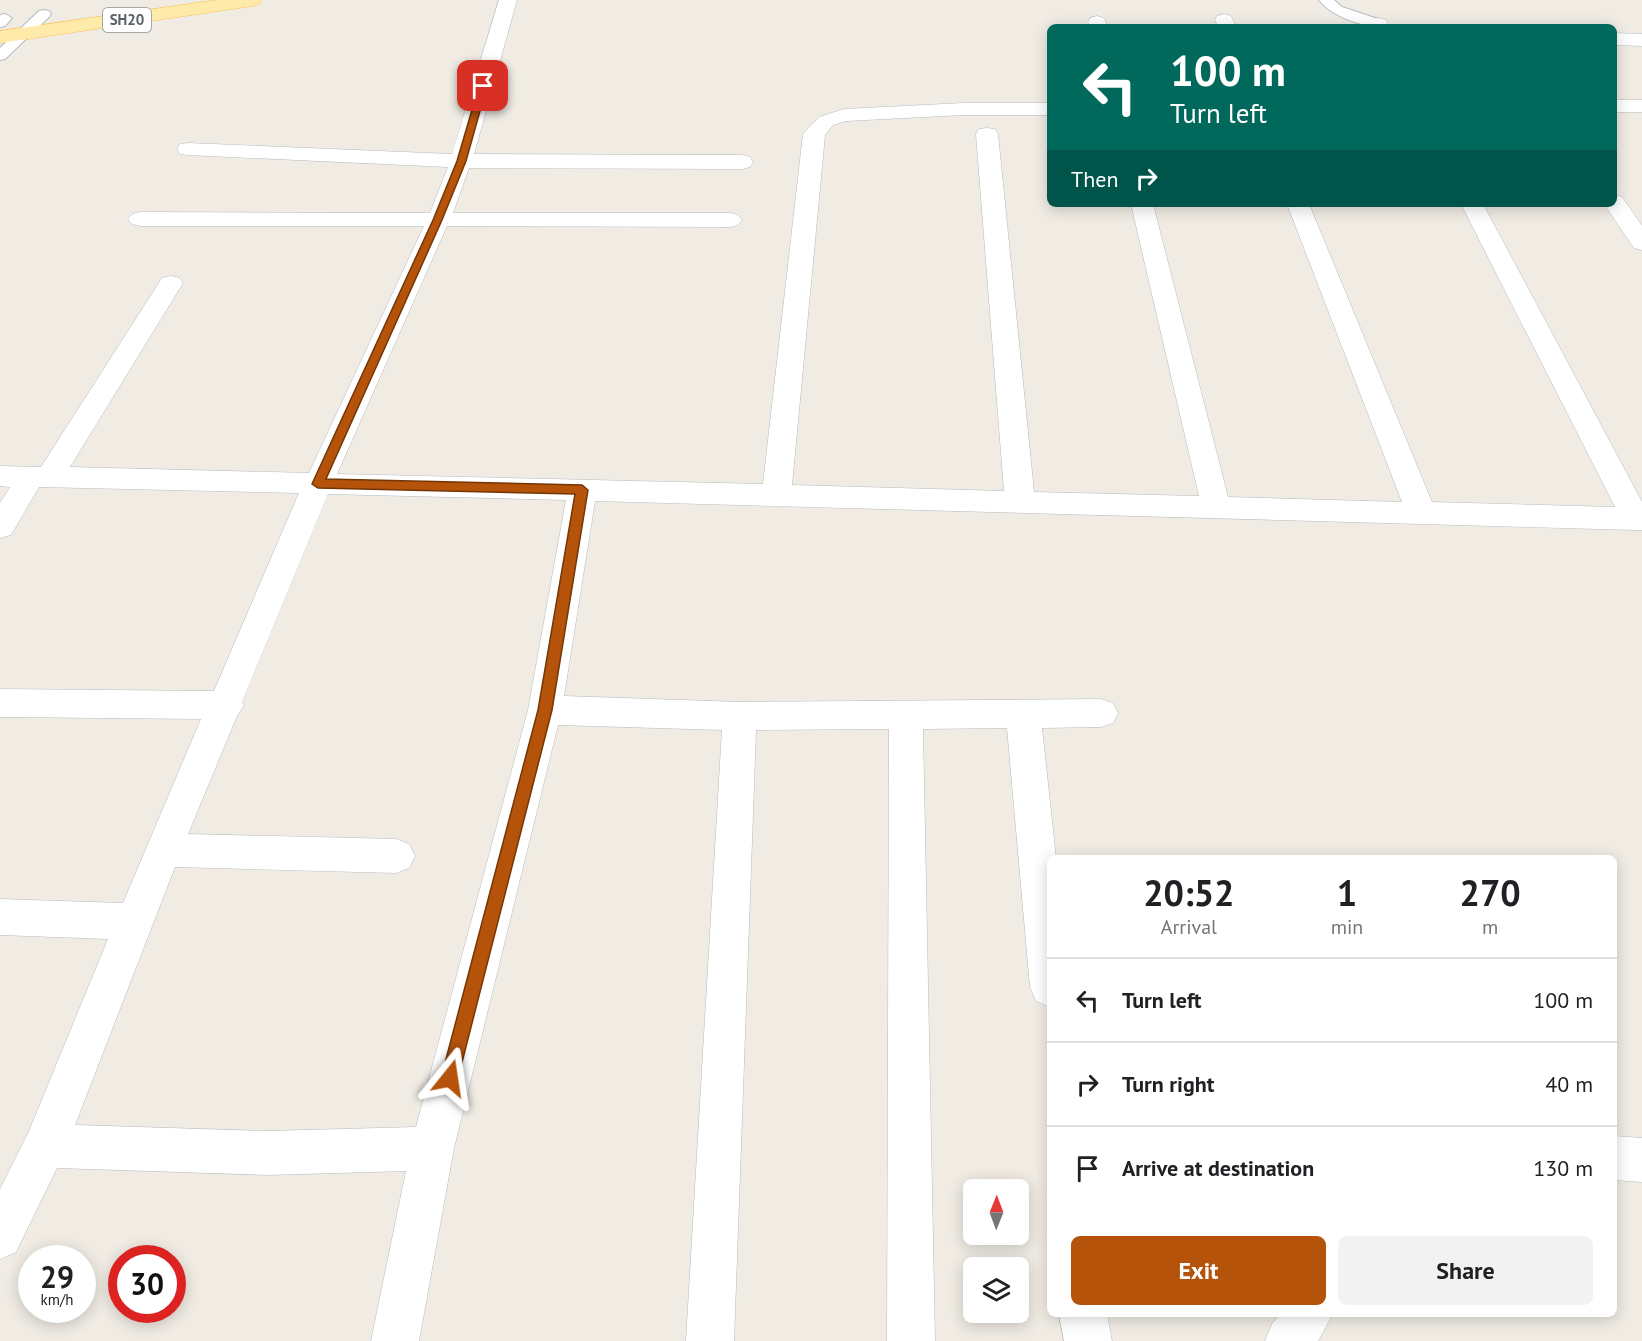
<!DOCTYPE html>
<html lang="en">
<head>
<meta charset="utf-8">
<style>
	body { margin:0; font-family:"PT Sans",sans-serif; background:#f2f2f2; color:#202124; height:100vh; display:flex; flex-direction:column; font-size:22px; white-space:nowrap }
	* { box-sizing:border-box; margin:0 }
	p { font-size:20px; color:#757577 }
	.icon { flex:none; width:33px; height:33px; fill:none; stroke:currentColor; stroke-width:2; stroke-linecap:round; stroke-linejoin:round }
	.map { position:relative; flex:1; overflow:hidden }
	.drawer { position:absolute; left:1047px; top:855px; width:570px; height:462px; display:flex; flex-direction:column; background:#fff; border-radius:9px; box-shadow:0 3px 15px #0003 }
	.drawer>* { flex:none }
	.hud { position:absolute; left:1047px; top:24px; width:570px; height:183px; border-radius:9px; box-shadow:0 3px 15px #0003; background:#00695c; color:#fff; overflow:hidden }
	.needle { width:39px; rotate:1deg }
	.controls { position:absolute; left:963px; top:1179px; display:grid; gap:12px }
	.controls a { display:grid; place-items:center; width:66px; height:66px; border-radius:9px; background:#fff; box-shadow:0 3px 15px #0003; font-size:30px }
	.speed { position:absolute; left:18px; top:1245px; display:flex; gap:12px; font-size:30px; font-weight:700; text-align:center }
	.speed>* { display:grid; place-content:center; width:78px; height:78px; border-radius:50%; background:#fff; box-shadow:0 3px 15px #0003; line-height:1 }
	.speed small { font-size:15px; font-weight:400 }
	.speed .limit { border:9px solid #d22; background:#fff; color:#111 }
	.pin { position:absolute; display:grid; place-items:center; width:51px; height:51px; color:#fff; margin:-26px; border-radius:12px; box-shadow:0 3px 9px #0006 }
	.me { position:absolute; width:66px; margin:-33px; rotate:15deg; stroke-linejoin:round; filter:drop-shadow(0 0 4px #0008) }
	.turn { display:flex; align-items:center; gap:21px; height:126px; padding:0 24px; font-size:27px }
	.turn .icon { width:78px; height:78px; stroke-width:2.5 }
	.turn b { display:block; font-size:42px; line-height:51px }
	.then { display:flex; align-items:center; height:57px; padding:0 24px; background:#0003; gap:12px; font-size:22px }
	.eta { display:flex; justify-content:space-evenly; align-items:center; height:102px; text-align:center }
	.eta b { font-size:36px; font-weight:800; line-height:42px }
	.button { display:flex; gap:12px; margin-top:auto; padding:12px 24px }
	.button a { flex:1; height:69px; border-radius:9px; background:#b45309; color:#fff; font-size:24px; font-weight:800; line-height:69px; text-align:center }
	.button a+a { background:#f2f2f2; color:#202124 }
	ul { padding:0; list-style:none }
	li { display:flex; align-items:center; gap:18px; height:84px; padding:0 24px; border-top:2px solid #e0e0e0 }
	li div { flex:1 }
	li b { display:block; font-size:22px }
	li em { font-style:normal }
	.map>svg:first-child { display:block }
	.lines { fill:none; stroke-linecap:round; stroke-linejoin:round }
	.lane-casing { stroke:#b6babf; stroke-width:2 }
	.street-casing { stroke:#b6babf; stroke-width:1 }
	.primary-casing { stroke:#fec04e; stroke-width:1 }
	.lane { fill:#fff; fill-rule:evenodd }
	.street { fill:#fff; fill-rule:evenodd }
	.primary { fill:#ffeba9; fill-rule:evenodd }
	.route { fill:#b45309; stroke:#753606; stroke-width:1.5 }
	.labels { text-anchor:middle; stroke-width:6; stroke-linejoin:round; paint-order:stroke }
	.shield { fill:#fff; stroke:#8c9094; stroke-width:1.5 }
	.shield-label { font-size:15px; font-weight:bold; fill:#5b6166 }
</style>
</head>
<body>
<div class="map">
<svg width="1642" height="1341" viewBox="0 0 1642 1341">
	<rect width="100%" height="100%" fill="#f0ece4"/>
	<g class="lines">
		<g class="lane-casing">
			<g id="lane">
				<path d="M 1319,0 L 1334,0 L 1342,7 L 1384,21 L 1386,24 L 1384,27 C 1363,27 1332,17 1319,0 Z"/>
				<path d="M 44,10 L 49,11 L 51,14 L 49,17 L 5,59 L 0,60 L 0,48 L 39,11 Z"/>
				<path d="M 5,14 L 12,18 L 5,26 L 0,27 L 0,15 Z"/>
			</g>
		</g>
		<g class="street-casing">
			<g id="street">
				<path d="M 499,0 L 517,0 L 474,154 L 742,155 L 750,157 L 753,162 L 750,167 L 742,169 L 469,168 L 453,213 L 730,213 L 738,215 L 742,220 L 738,225 L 730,227 L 447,226 L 337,474 L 763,484 L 803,134 L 819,117 L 844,109 L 964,103 L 1050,103 L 1050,115 L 964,115 L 846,121 L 833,125 L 825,135 L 792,485 L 1004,491 L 976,134 L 979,129 L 987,128 L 995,129 L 998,134 L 1034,492 L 1199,496 L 1131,204 L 1153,204 L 1228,497 L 1402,502 L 1287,204 L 1309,204 L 1432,502 L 1615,507 L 1461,204 L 1483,204 L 1642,502 L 1642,530 L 1636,530 L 595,501 L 564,696 L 740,702 L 1101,699 L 1113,703 L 1118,713 L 1113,723 L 1101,727 L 1042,728 L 1056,858 L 1050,858 L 1050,1007 L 1036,1001 L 1030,987 L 1007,728 L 923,729 L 935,1341 L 887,1341 L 889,729 L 756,730 L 734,1341 L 686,1341 L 722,730 L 558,725 L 454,1148 L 419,1341 L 371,1341 L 406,1171 L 268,1175 L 57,1168 L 16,1252 L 0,1259 L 0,1189 L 29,1131 L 108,939 L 0,935 L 0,899 L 123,903 L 201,719 L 0,717 L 0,689 L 214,691 L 299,493 L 39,487 L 11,535 L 0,538 L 0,503 L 10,487 L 0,486 L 0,466 L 41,467 L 162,278 L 171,276 L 180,278 L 183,283 L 70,467 L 309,473 L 424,226 L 140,226 L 132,224 L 128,219 L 132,214 L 140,212 L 430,213 L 448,167 L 188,155 L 180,154 L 177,149 L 180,144 L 188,143 L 452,154 ZM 328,494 L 566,500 L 528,710 L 416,1127 L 268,1131 L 75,1125 L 175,867 L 396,873 L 409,868 L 415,856 L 409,844 L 396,839 L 188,834 L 237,716 L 244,705 L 242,702 Z"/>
				<path d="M 1224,14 L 1231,16 L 1236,27 L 1218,27 L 1215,20 L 1217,16 Z"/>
				<path d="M 1097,16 L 1104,18 L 1108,27 L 1090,27 L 1088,22 L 1090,18 Z"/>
				<path d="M 1379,18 L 1386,20 L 1389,27 L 1371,27 L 1372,20 Z"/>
				<path d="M 1614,33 L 1642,34 L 1642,46 L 1614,45 Z"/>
				<rect x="1614" y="100" width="28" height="12"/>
				<path d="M 1614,195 L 1622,197 L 1642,226 L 1642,250 L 1634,248 L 1604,204 L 1614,204 Z"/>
				<path d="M 1614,1136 L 1642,1138 L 1642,1182 L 1614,1180 Z"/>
				<path d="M 1059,1314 L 1107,1314 L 1112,1341 L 1064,1341 Z"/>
				<path d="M 1280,1314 L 1333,1314 L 1318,1341 L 1265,1341 L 1272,1324 Z"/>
			</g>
		</g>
		<g class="primary-casing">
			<path id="primary" d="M 217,0 L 262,0 L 259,4 L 253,6 L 0,43 L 0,31 Z"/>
		</g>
		<use href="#lane" class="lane"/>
		<use href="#street" class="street"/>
		<use href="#primary" class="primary"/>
	</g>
	<path class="route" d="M 483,83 L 487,86 L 466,161 L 442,220 L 326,479 L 582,485 L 588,490 L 552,710 L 458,1078 L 456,1085 L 450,1087 L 443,1085 L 441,1078 L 538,710 L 575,494 L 318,488 L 312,484 L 433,220 L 457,161 L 479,86 Z"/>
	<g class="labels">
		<rect class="shield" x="103" y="8" width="48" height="24" rx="4.5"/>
		<g class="shield-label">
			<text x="127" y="25">SH20</text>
		</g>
	</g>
</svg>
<div class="controls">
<a><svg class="needle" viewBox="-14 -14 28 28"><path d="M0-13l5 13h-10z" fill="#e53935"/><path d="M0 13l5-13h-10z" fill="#757577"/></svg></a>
<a><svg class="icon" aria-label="layers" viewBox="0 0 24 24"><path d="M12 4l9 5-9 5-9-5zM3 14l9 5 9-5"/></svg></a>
</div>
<div class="speed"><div>29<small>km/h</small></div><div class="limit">30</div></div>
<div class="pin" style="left:483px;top:86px;background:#d93025"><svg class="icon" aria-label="arrive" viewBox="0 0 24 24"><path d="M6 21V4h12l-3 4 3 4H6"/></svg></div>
<svg class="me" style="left:450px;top:1078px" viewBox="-20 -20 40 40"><path d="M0-17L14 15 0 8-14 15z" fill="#b45309" stroke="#fff" stroke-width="4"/></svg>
<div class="hud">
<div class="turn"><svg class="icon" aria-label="left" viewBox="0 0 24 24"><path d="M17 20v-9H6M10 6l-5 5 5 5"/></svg><div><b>100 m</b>Turn left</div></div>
<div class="then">Then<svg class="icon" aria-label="right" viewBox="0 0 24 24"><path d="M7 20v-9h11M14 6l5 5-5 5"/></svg></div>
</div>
<section class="drawer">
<div class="eta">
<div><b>20:52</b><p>Arrival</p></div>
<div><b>1</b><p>min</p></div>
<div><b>270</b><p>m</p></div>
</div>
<ul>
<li><svg class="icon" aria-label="left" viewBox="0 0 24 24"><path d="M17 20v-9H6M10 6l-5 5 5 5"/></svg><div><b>Turn left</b></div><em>100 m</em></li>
<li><svg class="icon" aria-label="right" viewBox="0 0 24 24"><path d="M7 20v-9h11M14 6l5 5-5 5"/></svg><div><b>Turn right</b></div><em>40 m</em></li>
<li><svg class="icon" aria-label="arrive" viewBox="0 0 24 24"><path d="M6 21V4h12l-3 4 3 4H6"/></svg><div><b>Arrive at destination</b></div><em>130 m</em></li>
</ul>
<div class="button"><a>Exit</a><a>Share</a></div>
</section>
</div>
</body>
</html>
